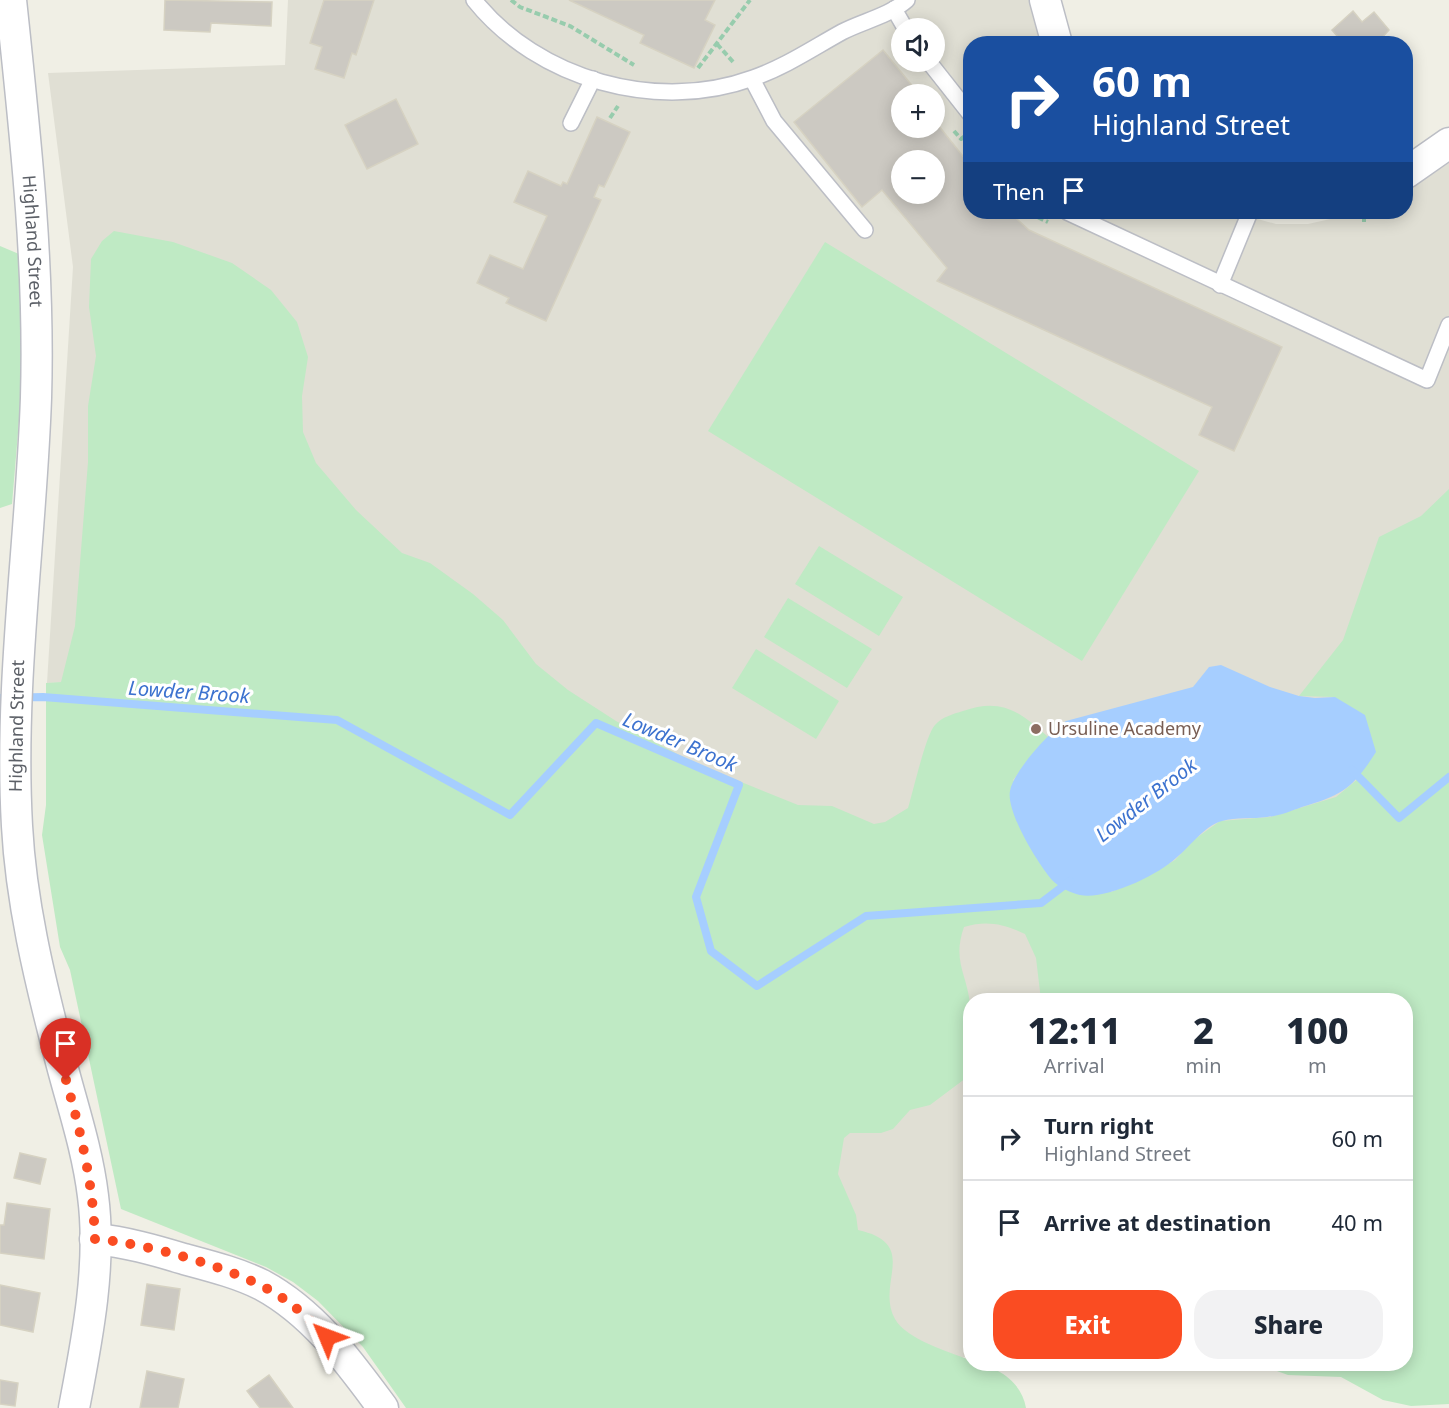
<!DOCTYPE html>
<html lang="en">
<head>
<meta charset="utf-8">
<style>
	body { margin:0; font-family:"Noto Sans",sans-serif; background:#f2f2f3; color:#1f2937; height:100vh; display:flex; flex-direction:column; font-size:22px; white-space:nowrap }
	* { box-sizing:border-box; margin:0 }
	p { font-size:20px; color:#747a83 }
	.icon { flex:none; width:33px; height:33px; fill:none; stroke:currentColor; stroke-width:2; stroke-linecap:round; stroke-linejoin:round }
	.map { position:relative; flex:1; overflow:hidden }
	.details { position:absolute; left:963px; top:993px; width:450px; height:378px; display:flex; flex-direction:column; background:#fff; border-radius:24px; box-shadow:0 3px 15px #0003 }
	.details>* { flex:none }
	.top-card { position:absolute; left:963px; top:36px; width:450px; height:183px; border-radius:24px; box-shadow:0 3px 15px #0003; background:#1a4fa0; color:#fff; overflow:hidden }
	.buttons { position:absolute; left:891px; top:18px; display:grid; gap:12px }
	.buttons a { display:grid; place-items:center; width:54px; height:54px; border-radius:50%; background:#fff; box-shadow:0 3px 15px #0003; font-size:30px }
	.pin { position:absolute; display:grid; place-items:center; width:51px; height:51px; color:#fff; margin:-62px -26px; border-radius:50% 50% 50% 0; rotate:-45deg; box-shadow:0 0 6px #0007 }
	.pin .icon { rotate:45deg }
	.me { position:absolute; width:66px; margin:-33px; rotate:314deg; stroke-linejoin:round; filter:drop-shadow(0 0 4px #0008) }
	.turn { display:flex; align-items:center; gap:21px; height:126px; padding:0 30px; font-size:27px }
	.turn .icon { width:78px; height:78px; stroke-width:2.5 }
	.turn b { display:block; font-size:42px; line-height:51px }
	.then { display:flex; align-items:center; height:57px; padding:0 30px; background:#0003; gap:12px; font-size:22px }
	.eta { display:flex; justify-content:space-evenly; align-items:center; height:102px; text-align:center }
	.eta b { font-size:36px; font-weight:800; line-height:42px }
	.action { display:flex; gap:12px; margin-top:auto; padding:12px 30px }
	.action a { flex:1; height:69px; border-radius:24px; background:#fa4c22; color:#fff; font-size:24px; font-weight:800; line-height:69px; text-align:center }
	.action a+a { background:#f2f2f3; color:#1f2937 }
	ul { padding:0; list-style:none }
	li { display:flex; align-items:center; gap:18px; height:84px; padding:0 30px; border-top:2px solid #e0e1e3 }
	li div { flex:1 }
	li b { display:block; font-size:22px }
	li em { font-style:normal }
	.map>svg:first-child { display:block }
	.education { fill:#e0dfd4; fill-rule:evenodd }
	.green { fill:#bfeac4 }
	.water { fill:#a6ceff }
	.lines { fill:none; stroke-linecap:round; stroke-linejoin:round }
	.stream { stroke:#a6ceff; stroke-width:8 }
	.building { fill:#ccc9c2; stroke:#d6d2c2; stroke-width:1.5; fill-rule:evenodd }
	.lane-casing { stroke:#bcbec5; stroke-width:18 }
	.street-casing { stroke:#bcbec5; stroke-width:33 }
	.path { stroke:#97ccad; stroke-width:4; stroke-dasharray:6 3; stroke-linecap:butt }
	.lane { stroke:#fff; stroke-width:15 }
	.street { stroke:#fff; stroke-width:30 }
	.route { stroke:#fa4c22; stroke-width:10; stroke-dasharray:0 18 }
	.education-dot { fill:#8d6e63; stroke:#fff; stroke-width:2 }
	.labels { text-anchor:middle; stroke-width:6; stroke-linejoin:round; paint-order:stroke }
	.street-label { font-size:18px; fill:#5c6067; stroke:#fff }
	.education-label { font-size:18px; fill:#785e54; stroke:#fff; text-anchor:start }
	.water-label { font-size:20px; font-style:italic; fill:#3c72cf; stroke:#fff }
</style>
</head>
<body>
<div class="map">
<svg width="1449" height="1408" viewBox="0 0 1449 1408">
	<rect width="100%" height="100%" fill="#f0efe5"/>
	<path class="education" d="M 288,0 L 1029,0 L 1041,43 L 970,44 L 970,212 L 1232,212 L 1276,224 L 1308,224 L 1362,212 L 1406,212 L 1406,192 L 1449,163 L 1449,775 L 1056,1000 L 970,1000 L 970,1355 L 818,1408 L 517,666 L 47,683 L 73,267 L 48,73 L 285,65 ZM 902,28 L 934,28 L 934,62 L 902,62 ZM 902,94 L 934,94 L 934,128 L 902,128 ZM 902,160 L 934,160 L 934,194 L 902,194 Z"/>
	<g class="green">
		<path d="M 114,231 L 173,242 L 232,263 L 271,290 L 297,322 L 308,357 L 302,396 L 303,432 L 316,463 L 356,510 L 402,553 L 430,563 L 473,594 L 503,620 L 536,664 L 568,690 L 616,721 L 692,762 L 798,805 L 832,806 L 874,824 L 885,822 L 908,808 C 913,792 926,734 935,725 C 942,717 953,714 963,711 C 1002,697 1020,712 1048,737 L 1013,780 L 1111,892 L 1142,879 L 1175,860 L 1195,839 L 1220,821 L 1270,817 L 1336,797 L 1359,778 L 1335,697 L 1299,696 L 1343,640 L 1379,537 L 1421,516 L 1449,489 L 1449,1404 L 1411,1406 L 1383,1400 L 1341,1377 L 1288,1375 L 1257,1364 L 1406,1364 L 1406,1000 L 1041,1000 L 1036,958 L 1025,934 C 1004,924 987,920 964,927 C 952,961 967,974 970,1004 C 973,1027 970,1052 970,1075 L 930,1105 L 910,1110 L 893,1129 L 881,1133 L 850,1133 L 844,1138 L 838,1174 L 856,1215 L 858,1230 C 921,1244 875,1283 895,1319 C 906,1339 949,1352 970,1360 L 970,1364 C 996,1364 1022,1382 1026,1408 L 406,1408 L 363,1347 L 318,1301 L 293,1282 L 266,1267 L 121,1209 L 70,970 L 60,947 L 42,835 L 46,805 L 46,683 L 61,682 L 75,626 L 88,462 L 88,406 L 96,356 L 89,307 L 91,259 L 102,241 Z"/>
		<path d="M 825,242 L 1199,471 L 1082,661 L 708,431 Z"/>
		<path d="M 0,246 L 19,254 L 23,373 L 12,504 L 0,508 Z"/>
		<path d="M 819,546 L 903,597 L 879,636 L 795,584 Z"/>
		<path d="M 788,598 L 872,649 L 847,688 L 764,637 Z"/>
		<path d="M 756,649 L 839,701 L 816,739 L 732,688 Z"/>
	</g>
	<path class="water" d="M 1221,665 L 1270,687 L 1299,696 L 1315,698 L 1335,697 L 1365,715 L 1376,752 C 1353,788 1343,795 1302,807 C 1291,811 1279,816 1267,817 C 1253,819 1236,817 1222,821 C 1204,826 1190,847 1176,858 C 1158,875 1106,900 1080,895 C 1073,894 1057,886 1052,880 C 1038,864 1006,812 1010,791 C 1013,772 1050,731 1066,721 L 1193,687 L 1209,667 Z"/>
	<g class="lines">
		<g class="stream">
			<path d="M 0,698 L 43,697 L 337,720 L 510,815 L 596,723 L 739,785 L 696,897 L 711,951 L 757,986 L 866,916 L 1041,903 L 1070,881"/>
			<path d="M 1352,770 L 1399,818 L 1449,777"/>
		</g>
	</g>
	<g class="building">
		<path d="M 165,0 L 272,2 L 271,26 L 211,23 L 210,32 L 164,30 Z"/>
		<path d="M 324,0 L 374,0 L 356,55 L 352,53 L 344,78 L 315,69 L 322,47 L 310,43 Z"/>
		<path d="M 569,0 L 715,0 L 705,20 L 715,25 L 694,68 L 640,43 L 644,35 Z"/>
		<path d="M 1353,11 L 1362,22 L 1374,12 L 1389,30 L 1376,44 L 1344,44 L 1332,30 Z"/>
		<path d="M 883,50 L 919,94 L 902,94 L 902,128 L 934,128 L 934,120 L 970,165 L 970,212 L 1009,212 L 1029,230 L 1282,347 L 1234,451 L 1199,435 L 1212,407 L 937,281 L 947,268 L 882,190 L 862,207 L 794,122 ZM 902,160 L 934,160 L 934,194 L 902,194 Z"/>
		<path d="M 396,99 L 418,144 L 367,169 L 345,125 Z"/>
		<path d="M 597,117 L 630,132 L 604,187 L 599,185 L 594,197 L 601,200 L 546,321 L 506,303 L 509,298 L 477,283 L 490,255 L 523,269 L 547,216 L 514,202 L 528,171 L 561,186 L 563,182 L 567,184 Z"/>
		<path d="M 20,1153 L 46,1159 L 40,1184 L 14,1178 Z"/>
		<path d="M 7,1203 L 50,1209 L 44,1259 L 0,1253 L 0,1225 L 4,1225 Z"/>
		<path d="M 147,1284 L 180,1289 L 174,1330 L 141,1325 Z"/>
		<path d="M 0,1285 L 40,1293 L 33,1332 L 0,1325 Z"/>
		<path d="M 147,1371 L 184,1379 L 178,1408 L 140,1408 Z"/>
		<path d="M 269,1375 L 293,1408 L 260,1408 L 247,1391 Z"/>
		<path d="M 0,1380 L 18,1383 L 15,1406 L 0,1404 Z"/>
	</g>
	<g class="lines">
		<g class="lane-casing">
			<g id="lane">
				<path d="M 474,0 C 538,80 657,113 753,78 C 785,67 813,48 842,32 C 863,21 889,16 907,0"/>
				<path d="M 894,9 L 905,28"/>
				<path d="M 929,62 L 970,114"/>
				<path d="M 752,79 L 774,121 L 865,230"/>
				<path d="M 571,123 L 593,79"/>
				<path d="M 1067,212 L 1427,380 L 1449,325"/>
				<path d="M 1220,285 L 1250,212"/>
			</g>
		</g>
		<g class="street-casing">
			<g id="street">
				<path id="s1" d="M 11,0 C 25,133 40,265 36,398 C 31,541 9,683 17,826 C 21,901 39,977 58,1050 C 70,1099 87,1146 93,1196 C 102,1265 87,1340 74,1408"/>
				<path d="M 1045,0 L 1057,44"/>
				<path d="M 1406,173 L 1449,143"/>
				<path d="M 95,1239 C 126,1242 154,1250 184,1259 C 210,1266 238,1273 262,1285 C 314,1313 349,1362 383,1408"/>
			</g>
		</g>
		<g class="path">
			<path d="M 511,0 L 520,7 L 570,26 L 634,65"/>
			<path d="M 717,44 L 734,63"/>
			<path d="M 698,68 L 750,0"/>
			<path d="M 610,118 L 618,106"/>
			<path d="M 954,131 L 961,139 L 968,134"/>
			<path d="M 1035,212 L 1033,215 L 1048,222"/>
			<path d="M 1364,222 L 1364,212"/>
		</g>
		<use href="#lane" class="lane"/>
		<use href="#street" class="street"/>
	</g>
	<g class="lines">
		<path class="route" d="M 66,1080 C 81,1133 93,1183 95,1239 C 145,1243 236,1268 278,1295 C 297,1307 312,1322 327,1337"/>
	</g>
	<circle class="education-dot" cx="1036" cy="729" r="6"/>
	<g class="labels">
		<g class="street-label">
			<text dy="6" stroke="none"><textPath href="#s1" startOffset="242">Highland Street</textPath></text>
			<text transform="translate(17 726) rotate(-89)" y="6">Highland Street</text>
		</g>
		<g class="education-label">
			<text x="1048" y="735">Ursuline Academy</text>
		</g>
		<g class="water-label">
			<text transform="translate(189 692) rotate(4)" y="7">Lowder Brook</text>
			<text transform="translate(680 742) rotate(23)" y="7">Lowder Brook</text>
			<text transform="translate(1146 800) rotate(-38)" y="7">Lowder Brook</text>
		</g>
	</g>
</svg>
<div class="buttons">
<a><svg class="icon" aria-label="sound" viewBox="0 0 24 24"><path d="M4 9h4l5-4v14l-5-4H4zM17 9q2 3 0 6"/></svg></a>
<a>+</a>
<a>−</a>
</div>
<div class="pin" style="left:66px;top:1080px;background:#d93025"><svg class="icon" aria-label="arrive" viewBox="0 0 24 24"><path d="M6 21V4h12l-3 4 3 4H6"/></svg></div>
<svg class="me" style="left:327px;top:1337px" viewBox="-20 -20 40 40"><path d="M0-17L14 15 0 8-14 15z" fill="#fa4c22" stroke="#fff" stroke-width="4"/></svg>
<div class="top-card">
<div class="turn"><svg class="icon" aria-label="right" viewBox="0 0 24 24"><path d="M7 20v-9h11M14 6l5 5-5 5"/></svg><div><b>60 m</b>Highland Street</div></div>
<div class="then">Then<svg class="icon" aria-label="arrive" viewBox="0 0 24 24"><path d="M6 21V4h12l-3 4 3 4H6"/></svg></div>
</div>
<section class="details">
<div class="eta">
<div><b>12:11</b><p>Arrival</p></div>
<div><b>2</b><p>min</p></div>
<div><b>100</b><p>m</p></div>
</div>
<ul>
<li><svg class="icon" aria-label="right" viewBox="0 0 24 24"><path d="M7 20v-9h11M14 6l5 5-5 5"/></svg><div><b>Turn right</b><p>Highland Street</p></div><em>60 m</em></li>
<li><svg class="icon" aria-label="arrive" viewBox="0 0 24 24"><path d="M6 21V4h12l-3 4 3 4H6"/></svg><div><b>Arrive at destination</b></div><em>40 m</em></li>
</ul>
<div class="action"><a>Exit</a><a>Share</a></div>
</section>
</div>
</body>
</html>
